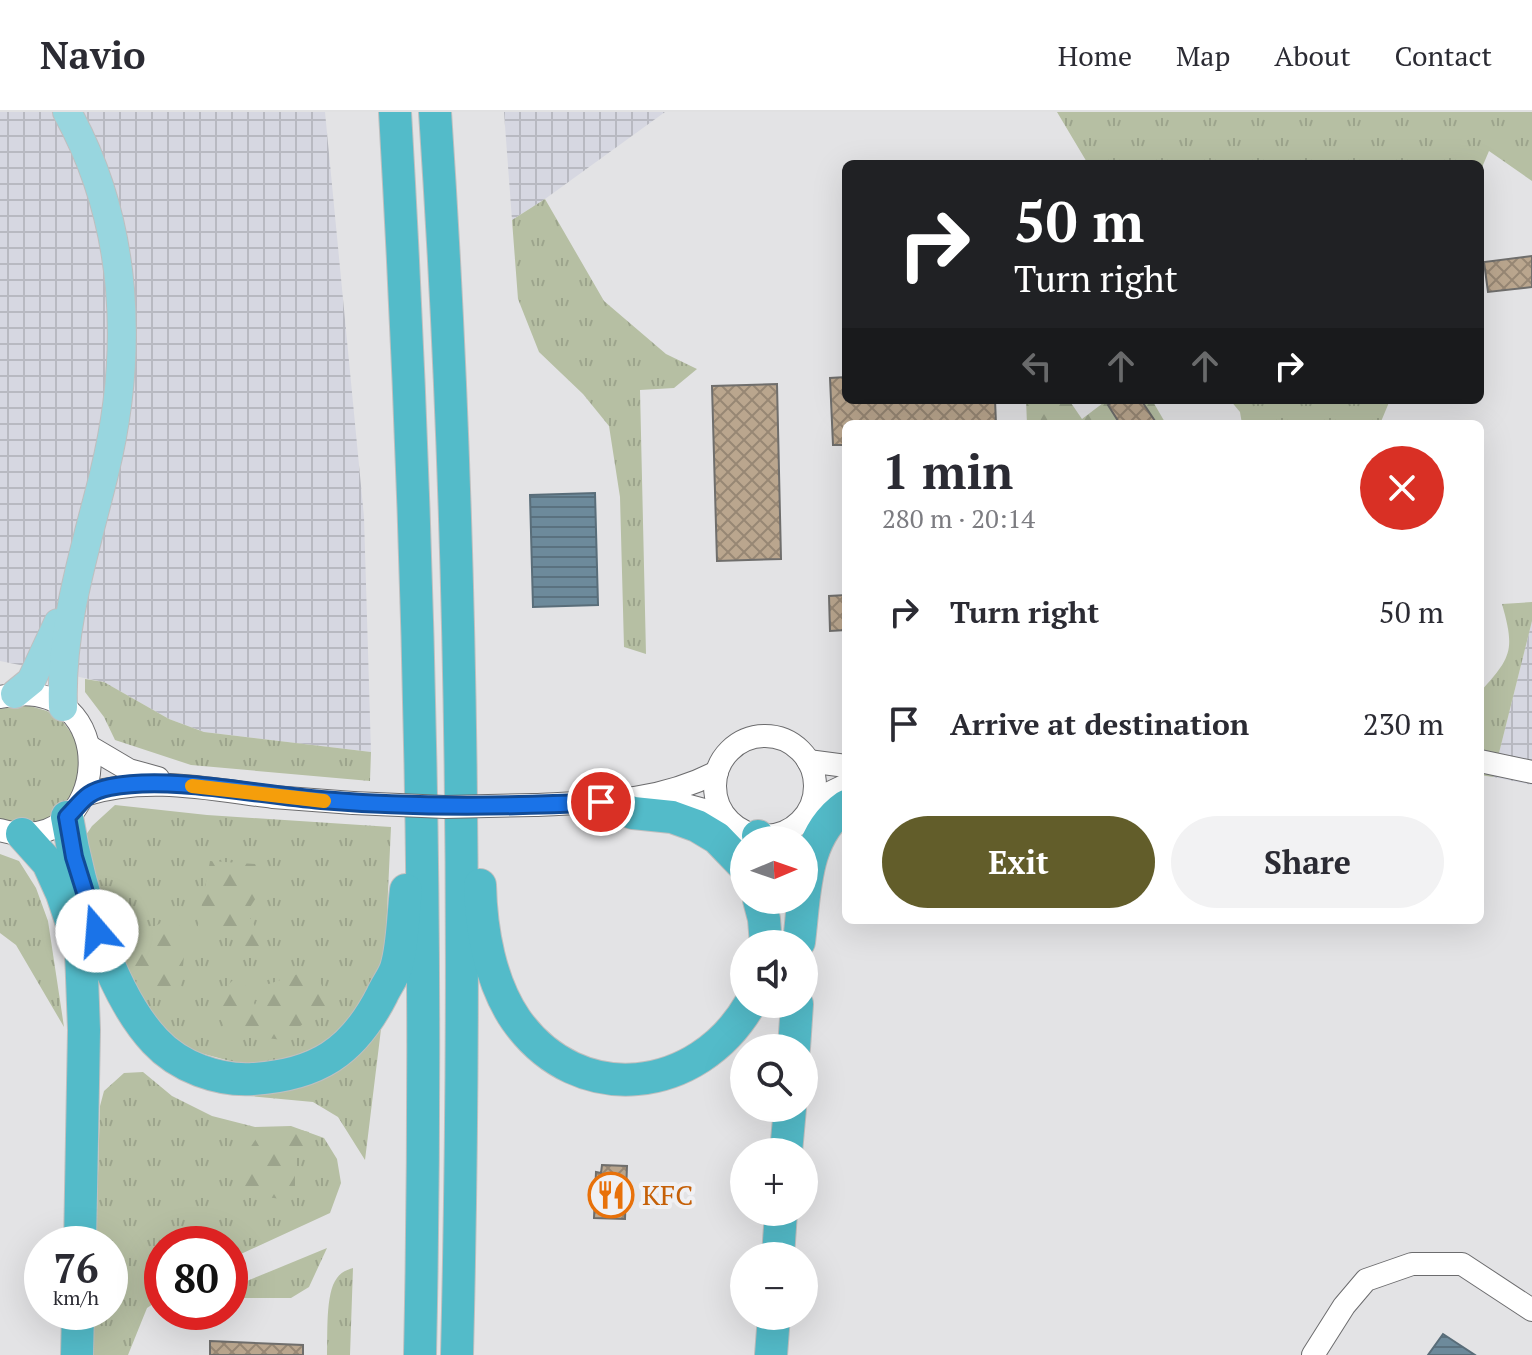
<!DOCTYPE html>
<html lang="en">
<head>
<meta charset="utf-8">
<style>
	body { margin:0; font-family:"PT Serif",serif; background:#f2f2f3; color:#2b2b33; height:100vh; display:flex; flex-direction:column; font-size:30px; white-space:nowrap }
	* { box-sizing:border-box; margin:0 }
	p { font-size:26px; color:#7c7c81 }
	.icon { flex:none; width:44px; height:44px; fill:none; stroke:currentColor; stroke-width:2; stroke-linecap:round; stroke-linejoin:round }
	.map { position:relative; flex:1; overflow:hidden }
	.sheet { position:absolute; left:842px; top:308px; width:642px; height:504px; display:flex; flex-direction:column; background:#fff; border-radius:12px; box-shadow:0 8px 32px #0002 }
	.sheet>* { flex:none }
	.top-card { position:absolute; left:842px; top:48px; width:642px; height:244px; border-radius:12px; box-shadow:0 8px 32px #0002; background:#202124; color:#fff; overflow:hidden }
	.needle { width:52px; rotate:88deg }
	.controls { position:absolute; left:730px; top:714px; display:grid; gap:16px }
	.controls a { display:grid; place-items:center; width:88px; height:88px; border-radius:50%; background:#fff; box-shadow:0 8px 32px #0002; font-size:40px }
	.speed { position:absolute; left:24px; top:1114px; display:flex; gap:16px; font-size:40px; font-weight:700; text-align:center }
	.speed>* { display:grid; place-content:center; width:104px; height:104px; border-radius:50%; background:#fff; box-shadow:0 8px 32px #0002; line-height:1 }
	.speed small { font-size:20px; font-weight:400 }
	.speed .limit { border:12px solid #d22; background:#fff; color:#111 }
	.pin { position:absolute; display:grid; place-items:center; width:68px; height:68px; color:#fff; margin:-34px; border:4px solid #fff; border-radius:50%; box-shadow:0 2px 8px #0007 }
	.me { position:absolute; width:88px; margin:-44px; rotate:342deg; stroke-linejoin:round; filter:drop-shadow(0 0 6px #0008) }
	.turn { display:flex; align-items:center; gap:28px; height:168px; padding:0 40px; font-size:36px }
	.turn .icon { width:104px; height:104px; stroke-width:2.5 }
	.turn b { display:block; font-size:56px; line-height:68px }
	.lanes { display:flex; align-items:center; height:76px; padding:0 40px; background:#0003; justify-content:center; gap:40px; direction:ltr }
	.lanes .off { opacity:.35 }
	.round { display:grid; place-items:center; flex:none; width:84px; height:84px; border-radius:42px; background:#f2f2f3 }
	.head { display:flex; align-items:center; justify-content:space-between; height:136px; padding:0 40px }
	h1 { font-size:48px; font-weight:700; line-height:60px }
	.action { display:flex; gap:16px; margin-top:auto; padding:16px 40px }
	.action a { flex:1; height:92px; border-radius:48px; background:#625d2a; color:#fff; font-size:32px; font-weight:700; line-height:92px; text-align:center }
	.action a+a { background:#f2f2f3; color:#2b2b33 }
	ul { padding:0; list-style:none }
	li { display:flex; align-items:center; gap:24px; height:112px; padding:0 40px }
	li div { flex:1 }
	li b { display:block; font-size:30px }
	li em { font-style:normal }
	header { display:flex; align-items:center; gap:48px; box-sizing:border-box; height:112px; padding:0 40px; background:#fff; border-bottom:2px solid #e1e1e2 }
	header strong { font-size:38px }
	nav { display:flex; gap:44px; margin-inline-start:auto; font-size:28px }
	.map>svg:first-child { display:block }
	.industrial { fill:url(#industrial-grid) }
	.grass { fill:url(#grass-tufts) }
	.forest { fill:url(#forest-firs) }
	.water { fill:url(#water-rules); stroke:#596d79; stroke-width:2 }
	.building { fill:url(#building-cross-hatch); stroke:#6f6e6c; stroke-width:2 }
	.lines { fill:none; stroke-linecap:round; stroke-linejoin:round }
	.minor-casing { stroke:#6c6c6e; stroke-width:24 }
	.major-casing { stroke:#bfbfbf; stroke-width:30 }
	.highway-casing { stroke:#bfbfbf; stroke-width:34 }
	.minor { stroke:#fff; stroke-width:22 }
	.major { stroke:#98d6df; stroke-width:28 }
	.highway { stroke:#53bbc9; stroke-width:32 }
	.minor-bridge-casing { stroke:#6c6c6e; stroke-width:24; stroke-linecap:butt }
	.minor-bridge { stroke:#fff; stroke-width:22 }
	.route-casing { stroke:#114b97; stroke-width:20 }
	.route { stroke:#1a73e8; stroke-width:14 }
	.slow { stroke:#f59e0b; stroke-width:14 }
	.labels { text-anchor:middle; stroke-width:8; stroke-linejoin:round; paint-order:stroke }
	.food-label { font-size:28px; fill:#c56008; stroke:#f0f0f3; text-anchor:start }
</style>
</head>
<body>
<header>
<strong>Navio</strong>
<nav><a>Home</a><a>Map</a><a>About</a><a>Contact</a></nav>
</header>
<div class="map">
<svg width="1532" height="1243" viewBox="0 0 1532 1243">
	<defs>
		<pattern id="industrial-grid" width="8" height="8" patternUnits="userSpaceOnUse" patternTransform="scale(2)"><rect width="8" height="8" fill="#d6d7e1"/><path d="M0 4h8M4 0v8" fill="none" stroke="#b8b9c1"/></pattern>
		<pattern id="grass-tufts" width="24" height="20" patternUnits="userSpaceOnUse" patternTransform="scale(2)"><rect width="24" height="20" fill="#b6bfa3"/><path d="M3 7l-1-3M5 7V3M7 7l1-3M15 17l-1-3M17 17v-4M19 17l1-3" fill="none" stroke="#9ca48c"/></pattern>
		<pattern id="forest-firs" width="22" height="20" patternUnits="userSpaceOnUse" patternTransform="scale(2)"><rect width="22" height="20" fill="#b6bfa3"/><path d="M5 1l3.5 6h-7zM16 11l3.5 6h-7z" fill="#9ca48c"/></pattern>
		<pattern id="water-rules" width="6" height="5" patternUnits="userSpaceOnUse" patternTransform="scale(2)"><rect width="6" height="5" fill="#6d8a9b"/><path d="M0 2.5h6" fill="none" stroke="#5a717f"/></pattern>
		<pattern id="building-cross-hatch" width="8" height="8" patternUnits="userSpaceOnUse" patternTransform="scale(2)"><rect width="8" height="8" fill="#baa68e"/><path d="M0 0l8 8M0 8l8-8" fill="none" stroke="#978774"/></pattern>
	</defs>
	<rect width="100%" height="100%" fill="#e3e3e5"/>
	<g class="industrial">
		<path d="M 0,0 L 325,0 L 364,405 L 371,640 L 204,620 L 169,607 L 104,570 L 0,549 Z"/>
		<path d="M 504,0 L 665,0 L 545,87 L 512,108 Z"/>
		<path d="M 1532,509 L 1532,673 L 1493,665 Z"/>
	</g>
	<g class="grass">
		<path d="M 1057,0 L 1532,0 L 1532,69 L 1489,39 L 1480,60 L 1480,52 L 1088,52 Z"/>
		<path d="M 545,87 L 604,189 L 666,242 L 697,257 L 674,276 L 640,278 L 646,542 L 624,535 L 620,385 L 609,314 L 583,282 L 539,240 L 518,187 L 512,108 Z"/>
		<path d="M 1230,288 L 1390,288 L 1380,312 L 1242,312 L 1240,300 Z"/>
		<path d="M 1532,490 L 1532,509 L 1493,665 L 1480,663 L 1480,580 C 1512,545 1515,538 1502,492 Z"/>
		<path d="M 85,567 L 104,570 L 169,607 L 204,620 L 371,640 L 370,669 L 191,653 L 115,628 L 104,605 L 85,580 Z"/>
		<path d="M 27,593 L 47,599 L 63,610 L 75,626 L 81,646 L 73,686 L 42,712 L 0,712 L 0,597 Z"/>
		<path d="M 115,693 L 207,703 L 391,715 L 384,865 L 355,910 L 325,931 L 280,950 L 241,952 L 189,938 L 155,909 L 129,862 L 82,729 L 92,714 Z"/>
		<path d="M 0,742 L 19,749 L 36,776 L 48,809 L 64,915 L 16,833 L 0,821 Z"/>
		<path d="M 382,909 L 365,1048 L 338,1005 L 313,990 L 250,984 L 221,972 L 249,976 Z"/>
		<path d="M 143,960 L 172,984 L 212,1004 L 255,1015 L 291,1014 L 324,1026 L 337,1047 L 341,1071 L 330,1101 L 230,1147 L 230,1132 L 162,1132 L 162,1186 L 147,1196 L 128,1243 L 93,1243 L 94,1200 L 110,1200 L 110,1132 L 96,1132 L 100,994 L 104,979 L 124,961 Z"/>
		<path d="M 327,1136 L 309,1175 L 291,1186 L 230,1186 L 230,1176 Z"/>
		<path d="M 353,1156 L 350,1243 L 327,1243 C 328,1224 325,1181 337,1166 C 341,1160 347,1158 353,1156 Z"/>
	</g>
	<g class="forest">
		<path d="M 1026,288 L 1069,288 L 1082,307 L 1107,288 L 1152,288 L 1166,312 L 1027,312 Z"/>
		<path d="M 210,749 L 255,752 L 264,773 L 247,800 L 266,835 L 250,845 L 227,822 L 197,819 Z"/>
		<path d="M 172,803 L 186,824 L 181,874 L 158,884 L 136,861 L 127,834 Z"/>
		<path d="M 315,856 L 329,892 L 282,928 L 230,921 L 209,892 L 239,862 L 255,893 L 263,874 Z"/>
		<path d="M 292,1016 L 309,1020 L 309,1030 L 295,1044 L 295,1078 L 288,1088 L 239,1081 L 235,1059 L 261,1019 Z"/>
	</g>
	<g class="water">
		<path d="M 595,381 L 598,493 L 533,495 L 530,383 Z"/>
		<path d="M 1443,1222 L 1475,1243 L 1428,1243 Z"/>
	</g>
	<g class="building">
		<path d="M 1532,144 L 1532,175 L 1488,180 L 1484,150 Z"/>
		<path d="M 846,265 L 846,288 L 995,288 L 996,312 L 846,312 L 846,333 L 833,333 L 830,266 Z"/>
		<path d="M 777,272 L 781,447 L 717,449 L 712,274 Z"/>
		<path d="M 1116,288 L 1141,288 L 1157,312 L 1120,312 L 1108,293 Z"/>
		<path d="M 846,483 L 846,518 L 830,519 L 829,484 Z"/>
		<path d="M 602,1053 L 627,1054 L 625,1107 L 594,1106 L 596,1060 L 601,1061 Z"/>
		<path d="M 210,1229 L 303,1233 L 303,1243 L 210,1243 Z"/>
	</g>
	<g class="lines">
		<g class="minor-casing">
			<g id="minor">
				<path d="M 0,585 C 126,557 113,752 0,718"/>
				<circle cx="765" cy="674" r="50"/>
				<path d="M 90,635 L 129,658 L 158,666"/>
				<path d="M 808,649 L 846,654"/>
				<path d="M 1480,649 L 1532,660"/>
				<path d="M 84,683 C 147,663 208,677 273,685 C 299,687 326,689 353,691"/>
				<path d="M 813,689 L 846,673"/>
				<path d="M 658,692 L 686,693 L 723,703"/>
				<path d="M 534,693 C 601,690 656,691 717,660"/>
				<path d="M 1313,1243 L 1344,1194 L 1366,1168 L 1412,1152 L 1462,1152 L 1532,1198"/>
			</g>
		</g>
		<g class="major-casing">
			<g id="major">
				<path d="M 15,582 L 31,569 L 58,511"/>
				<path d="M 63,595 C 60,514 85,439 104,362 C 134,240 129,112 67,0"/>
			</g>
		</g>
		<g class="highway-casing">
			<g id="highway">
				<path d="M 395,0 C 419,414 429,828 420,1243"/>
				<path d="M 435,0 C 463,414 467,829 457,1243"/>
				<path d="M 601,690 L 633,701 L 672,705 L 697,714 L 717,726 L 744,754"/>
				<path d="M 67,705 C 78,772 108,879 155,929 C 179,955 218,969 253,967 C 317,963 353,940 382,883 C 386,874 393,865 396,856 C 403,834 403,801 406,778"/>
				<path d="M 22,722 L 48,751 L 62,782 L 81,839 L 84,918 L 80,1132"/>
				<path d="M 758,724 L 761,728"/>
				<path d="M 480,773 C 481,818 490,870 516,908 C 579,997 698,982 750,892"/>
				<path d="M 759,788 L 764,807 L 766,832"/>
				<path d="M 799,830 C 805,783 803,724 846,694"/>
				<path d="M 794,936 L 797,892"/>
				<path d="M 786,1040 L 790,996"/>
				<path d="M 778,1144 L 781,1100"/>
				<path d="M 77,1243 L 78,1200"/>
				<path d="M 771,1243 L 774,1204"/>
			</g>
		</g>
		<use href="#minor" class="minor"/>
		<use href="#major" class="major"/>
		<use href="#highway" class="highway"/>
		<g class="minor-bridge-casing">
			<path id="minor-bridge" d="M 353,691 L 445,695 L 534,693"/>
		</g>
		<use href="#minor-bridge" class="minor-bridge"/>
	</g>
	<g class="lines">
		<g class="route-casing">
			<path id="route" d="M 97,819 L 74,745 L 67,705 C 83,689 85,680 110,675 C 170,663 258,683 321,688 C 415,696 507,695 601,690"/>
		</g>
		<use href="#route" class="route"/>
		<path class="slow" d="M 192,674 L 324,689"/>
	</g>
	<defs>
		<g id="restaurant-ring" transform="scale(2.3)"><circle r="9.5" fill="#f0f0f3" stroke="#e8710a" stroke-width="1.5"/><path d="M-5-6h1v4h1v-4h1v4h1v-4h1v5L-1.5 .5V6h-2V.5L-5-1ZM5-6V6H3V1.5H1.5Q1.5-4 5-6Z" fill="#e8710a"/></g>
	</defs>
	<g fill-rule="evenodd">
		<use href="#restaurant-ring" x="611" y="1083"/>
	</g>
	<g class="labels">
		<g class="food-label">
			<text x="642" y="1093">KFC</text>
		</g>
	</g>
</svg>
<div class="controls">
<a><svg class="needle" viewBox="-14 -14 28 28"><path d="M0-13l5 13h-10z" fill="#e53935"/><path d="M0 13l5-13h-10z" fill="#7c7c81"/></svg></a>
<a><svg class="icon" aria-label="sound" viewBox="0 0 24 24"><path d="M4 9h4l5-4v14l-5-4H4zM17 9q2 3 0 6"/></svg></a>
<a><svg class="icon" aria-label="search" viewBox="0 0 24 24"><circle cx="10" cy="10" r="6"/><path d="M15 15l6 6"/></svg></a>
<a>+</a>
<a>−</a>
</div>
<div class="speed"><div>76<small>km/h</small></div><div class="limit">80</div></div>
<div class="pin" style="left:601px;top:690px;background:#d93025"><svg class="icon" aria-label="arrive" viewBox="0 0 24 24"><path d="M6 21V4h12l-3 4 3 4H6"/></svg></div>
<svg class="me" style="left:97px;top:819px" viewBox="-20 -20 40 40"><circle r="19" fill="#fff"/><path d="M0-13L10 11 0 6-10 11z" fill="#1a73e8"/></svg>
<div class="top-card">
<div class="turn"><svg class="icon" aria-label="right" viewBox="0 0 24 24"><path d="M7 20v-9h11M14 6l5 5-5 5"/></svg><div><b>50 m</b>Turn right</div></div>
<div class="lanes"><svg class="icon off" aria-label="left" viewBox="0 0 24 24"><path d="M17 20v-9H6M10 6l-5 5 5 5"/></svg><svg class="icon off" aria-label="ahead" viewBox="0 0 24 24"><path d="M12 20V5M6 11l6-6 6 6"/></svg><svg class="icon off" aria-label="ahead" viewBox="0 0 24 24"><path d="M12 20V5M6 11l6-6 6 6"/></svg><svg class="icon" aria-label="right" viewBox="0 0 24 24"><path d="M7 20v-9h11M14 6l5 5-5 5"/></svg></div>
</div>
<section class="sheet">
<div class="head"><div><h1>1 min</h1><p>280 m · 20:14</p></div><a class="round" style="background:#d93025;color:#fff"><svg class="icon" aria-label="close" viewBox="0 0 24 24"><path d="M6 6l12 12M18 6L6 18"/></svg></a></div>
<ul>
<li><svg class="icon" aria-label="right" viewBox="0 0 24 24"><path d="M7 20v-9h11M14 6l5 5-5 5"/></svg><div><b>Turn right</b></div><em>50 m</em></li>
<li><svg class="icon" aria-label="arrive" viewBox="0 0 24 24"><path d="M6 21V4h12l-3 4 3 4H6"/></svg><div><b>Arrive at destination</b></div><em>230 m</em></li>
</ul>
<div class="action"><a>Exit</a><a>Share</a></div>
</section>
</div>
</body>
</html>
